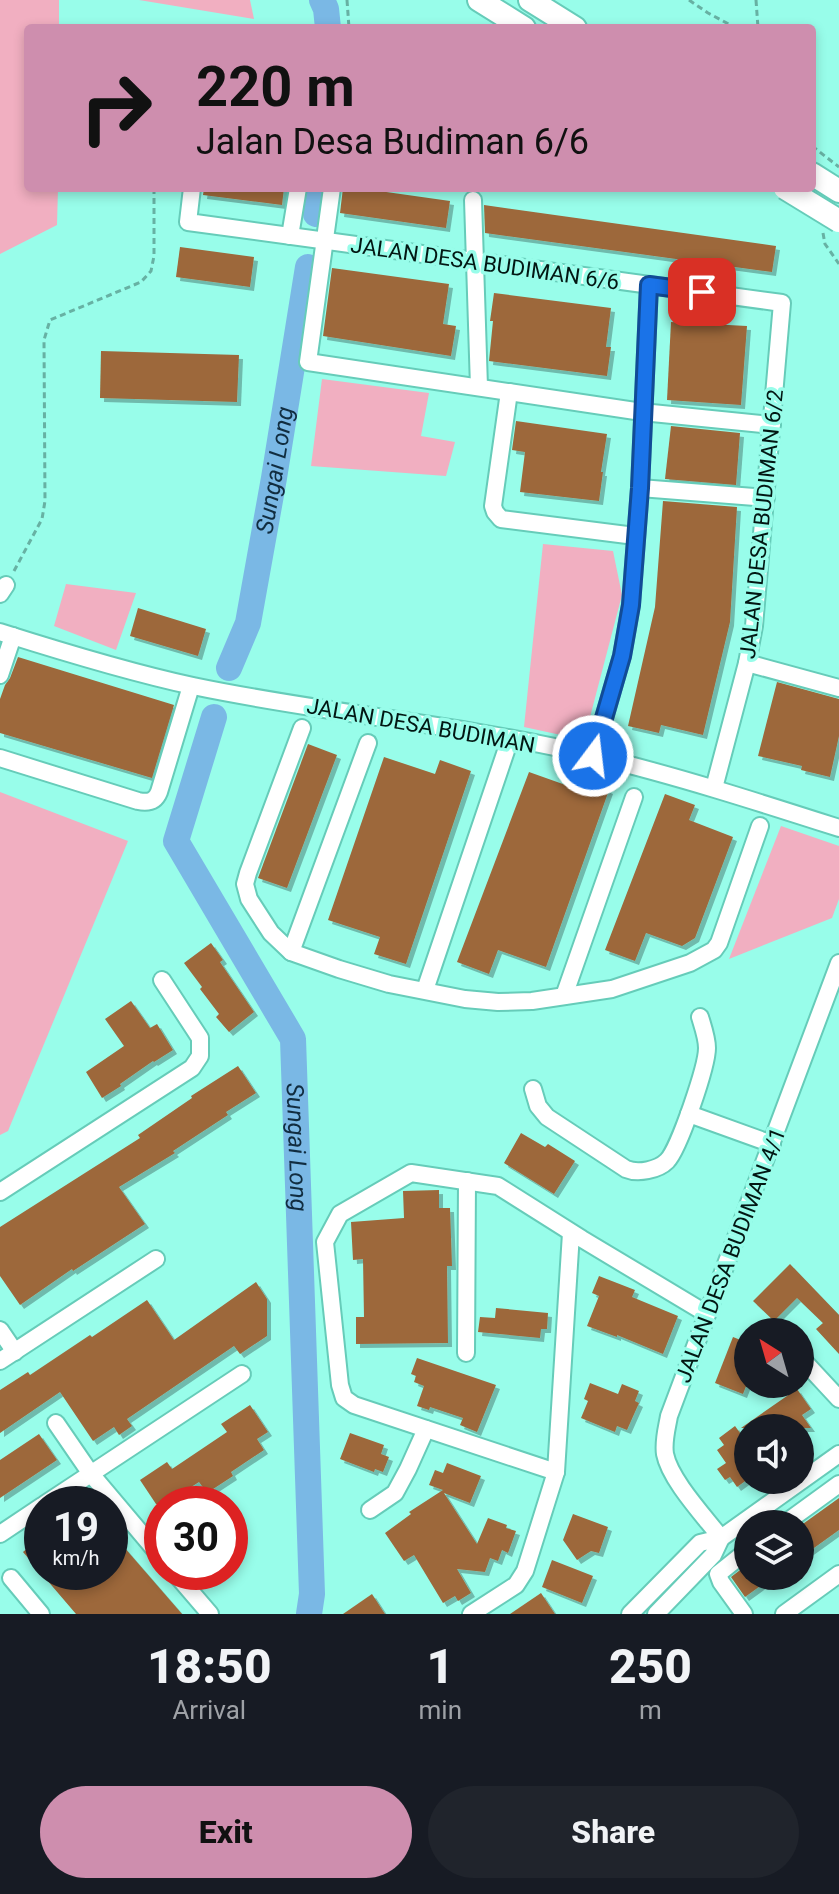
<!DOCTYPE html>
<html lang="en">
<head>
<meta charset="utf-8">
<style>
	body { margin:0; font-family:Roboto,sans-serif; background:#20242c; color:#f1f3f6; height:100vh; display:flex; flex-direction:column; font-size:30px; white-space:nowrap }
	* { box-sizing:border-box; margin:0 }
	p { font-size:26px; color:#9ea1a6 }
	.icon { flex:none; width:44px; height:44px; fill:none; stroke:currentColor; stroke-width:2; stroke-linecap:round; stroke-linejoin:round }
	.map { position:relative; height:1614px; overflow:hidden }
	.panel { display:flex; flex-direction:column; background:#171b24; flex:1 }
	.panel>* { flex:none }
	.banner { position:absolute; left:24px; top:24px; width:792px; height:168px; border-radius:8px; box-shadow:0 4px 12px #0003; background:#ce8eae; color:#111; overflow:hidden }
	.needle { width:52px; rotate:323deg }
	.tools { position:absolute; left:734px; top:1318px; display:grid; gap:16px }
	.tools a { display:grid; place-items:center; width:80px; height:80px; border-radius:50%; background:#171b24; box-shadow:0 4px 12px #0003; font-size:40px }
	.speed { position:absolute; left:24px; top:1486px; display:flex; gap:16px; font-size:40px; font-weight:700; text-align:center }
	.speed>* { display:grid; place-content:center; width:104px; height:104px; border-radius:50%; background:#171b24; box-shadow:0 4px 12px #0003; line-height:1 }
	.speed small { font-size:20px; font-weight:400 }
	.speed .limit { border:12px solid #d22; background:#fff; color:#111 }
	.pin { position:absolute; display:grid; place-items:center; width:68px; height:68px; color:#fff; margin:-34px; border-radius:16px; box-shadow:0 4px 12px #0006 }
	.me { position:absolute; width:88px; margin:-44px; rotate:15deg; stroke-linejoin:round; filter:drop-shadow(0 0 6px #0008) }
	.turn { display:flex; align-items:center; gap:28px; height:168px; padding:0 40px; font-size:36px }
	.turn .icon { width:104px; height:104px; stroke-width:2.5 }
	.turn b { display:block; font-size:56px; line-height:68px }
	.eta { display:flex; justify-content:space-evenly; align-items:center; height:136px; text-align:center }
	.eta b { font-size:48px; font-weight:800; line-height:56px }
	.action { display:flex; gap:16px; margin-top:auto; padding:16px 40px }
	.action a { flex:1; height:92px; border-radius:48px; background:#ce8eae; color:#111; font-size:32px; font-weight:800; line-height:92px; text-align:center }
	.action a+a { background:#20242c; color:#f1f3f6 }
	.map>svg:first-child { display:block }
	.green { fill:#f1afc1 }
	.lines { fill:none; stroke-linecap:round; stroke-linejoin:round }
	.river { stroke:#7ab8e5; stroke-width:26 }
	.building { fill:#9d683b; filter:url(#shadow) }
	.minor-casing { stroke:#66ccb9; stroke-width:20 }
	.highway-casing { stroke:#66ccb9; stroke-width:26 }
	.path { stroke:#67b1a3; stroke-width:3; stroke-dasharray:6 4; stroke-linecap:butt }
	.minor { stroke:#fff; stroke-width:16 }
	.highway { stroke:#fff; stroke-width:22 }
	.highway-bridge-casing { stroke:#66ccb9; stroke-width:26; stroke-linecap:butt }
	.highway-bridge { stroke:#fff; stroke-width:22 }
	.route-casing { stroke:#114b97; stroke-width:20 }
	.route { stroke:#1a73e8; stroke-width:14 }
	.labels { text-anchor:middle; stroke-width:7; stroke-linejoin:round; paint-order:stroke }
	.street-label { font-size:22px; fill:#021713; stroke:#98fdea }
	.water-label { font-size:24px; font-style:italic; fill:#112d40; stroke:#98fdea }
</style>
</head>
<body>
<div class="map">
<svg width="839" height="1614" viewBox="0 0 839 1614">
	<defs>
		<filter id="shadow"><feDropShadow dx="4" dy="4" stdDeviation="0" flood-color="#0004"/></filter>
	</defs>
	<rect width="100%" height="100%" fill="#98fdea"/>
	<g class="green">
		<path d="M 0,0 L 59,0 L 59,28 L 28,28 L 28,188 L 58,188 L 57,225 L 0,254 Z"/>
		<path d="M 139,0 L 250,0 L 254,19 Z"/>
		<path d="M 322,379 L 429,393 L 421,436 L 455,442 L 446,476 L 311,466 Z"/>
		<path d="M 543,544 L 613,551 L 622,595 L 584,740 L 524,727 Z"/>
		<path d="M 66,584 L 136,593 L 116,650 L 54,626 Z"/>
		<path d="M 0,792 L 128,841 L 8,1131 L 0,1135 Z"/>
		<path d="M 781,826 L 839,846 L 839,899 L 832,918 L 729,959 Z"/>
	</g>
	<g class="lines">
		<g class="river">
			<path d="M 322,0 L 326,9 L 328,28"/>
			<path d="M 316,214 L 319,188"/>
			<path id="s1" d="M 229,668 L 248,623 L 274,478 L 308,267"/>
			<path id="s2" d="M 214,717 L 176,841 L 293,1039 L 312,1594 L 309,1614"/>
		</g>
	</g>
	<g class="building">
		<path d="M 204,188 L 284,188 L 282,205 L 203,195 Z"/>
		<path d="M 343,188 L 358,188 L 450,201 L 446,228 L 340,213 Z"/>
		<path d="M 484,205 L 776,246 L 772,272 L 485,233 Z"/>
		<path d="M 180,247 L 254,257 L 250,287 L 176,277 Z"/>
		<path d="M 332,268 L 449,284 L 443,324 L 456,326 L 451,356 L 323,336 Z"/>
		<path d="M 494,293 L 611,308 L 606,347 L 611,347 L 607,376 L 489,361 L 493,321 L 490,321 Z"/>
		<path d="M 671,322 L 747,326 L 741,405 L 667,400 Z"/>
		<path d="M 101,351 L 239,355 L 237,402 L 100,398 Z"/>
		<path d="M 516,421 L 607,434 L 601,472 L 603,472 L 599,501 L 520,492 L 525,452 L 512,450 Z"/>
		<path d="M 671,426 L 740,433 L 736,485 L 665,479 Z"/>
		<path d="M 663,501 L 737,507 L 730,622 L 703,735 L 661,725 L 659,733 L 628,726 L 655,607 Z"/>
		<path d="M 138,608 L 206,629 L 198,656 L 130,636 Z"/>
		<path d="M 18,657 L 174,705 L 152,778 L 0,733 L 0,699 L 5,685 L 10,678 Z"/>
		<path d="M 777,682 L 839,699 L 839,736 L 830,777 L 801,770 L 802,766 L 758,756 Z"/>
		<path d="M 308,744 L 337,755 L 287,888 L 258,878 Z"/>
		<path d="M 384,757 L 435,774 L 440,760 L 471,771 L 406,964 L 374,954 L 380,937 L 328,920 Z"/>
		<path d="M 529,772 L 574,788 L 577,778 L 609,790 L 546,967 L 498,950 L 489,974 L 457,962 Z"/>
		<path d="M 665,794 L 695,805 L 689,820 L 733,837 L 695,938 L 682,946 L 646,933 L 635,961 L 605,950 Z"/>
		<path d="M 211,943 L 223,960 L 220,962 L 254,1012 L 229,1032 L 216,1017 L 219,1014 L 200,989 L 202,987 L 184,963 Z"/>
		<path d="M 131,1001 L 150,1028 L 157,1024 L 173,1050 L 154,1062 L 153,1061 L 120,1084 L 121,1086 L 102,1098 L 86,1072 L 124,1046 L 105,1019 Z"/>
		<path d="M 238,1066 L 256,1093 L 226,1112 L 228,1115 L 173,1151 L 175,1153 L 119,1187 L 145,1224 L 73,1271 L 72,1269 L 20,1305 L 0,1276 L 0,1227 L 140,1138 L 138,1135 L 192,1098 L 191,1096 Z"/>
		<path d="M 521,1133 L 545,1147 L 548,1144 L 575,1161 L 554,1194 L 504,1163 Z"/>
		<path d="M 439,1190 L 439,1208 L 450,1208 L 452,1266 L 447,1266 L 448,1343 L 356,1344 L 356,1317 L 364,1317 L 363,1259 L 353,1260 L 351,1222 L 404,1218 L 403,1191 Z"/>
		<path d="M 790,1264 L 839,1315 L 839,1354 L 816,1329 L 823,1323 L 797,1298 L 774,1321 L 753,1301 Z"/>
		<path d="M 599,1276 L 635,1290 L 632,1297 L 678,1316 L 663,1354 L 617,1335 L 617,1337 L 587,1326 L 599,1296 L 592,1293 Z"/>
		<path d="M 256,1282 L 267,1299 L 267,1336 L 240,1354 L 234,1346 L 127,1419 L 132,1426 L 119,1435 L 114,1427 L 93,1441 L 60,1392 L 0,1433 L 0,1390 L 28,1372 L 30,1375 L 90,1335 L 92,1337 L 147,1300 L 174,1340 Z"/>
		<path d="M 496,1308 L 548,1313 L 547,1329 L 541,1329 L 540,1338 L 478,1332 L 480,1317 L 495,1318 Z"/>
		<path d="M 733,1337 L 748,1343 L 748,1381 L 743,1394 L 715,1383 Z"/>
		<path d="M 417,1358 L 496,1385 L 477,1432 L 460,1425 L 463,1418 L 430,1407 L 429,1410 L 417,1406 L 424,1386 L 414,1382 L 416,1376 L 411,1374 Z"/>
		<path d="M 590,1383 L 618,1394 L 622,1384 L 639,1391 L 635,1401 L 639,1403 L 627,1430 L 617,1426 L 615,1432 L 581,1418 L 588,1401 L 584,1399 Z"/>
		<path d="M 797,1389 L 811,1409 L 802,1415 L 811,1428 L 741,1428 Z"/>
		<path d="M 250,1405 L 268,1432 L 257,1439 L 264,1450 L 231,1472 L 233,1476 L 207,1493 L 199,1482 L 177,1496 L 182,1504 L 156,1504 L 140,1480 L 167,1462 L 172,1469 L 227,1432 L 221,1424 Z"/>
		<path d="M 735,1426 L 748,1444 L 748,1479 L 737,1487 L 730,1477 L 725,1480 L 717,1469 L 726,1463 L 717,1450 L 724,1445 L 719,1438 Z"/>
		<path d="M 350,1433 L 384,1445 L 381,1454 L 389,1457 L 383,1472 L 375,1469 L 374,1472 L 340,1459 Z"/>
		<path d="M 39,1434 L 57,1460 L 0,1498 L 0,1460 Z"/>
		<path d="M 447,1463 L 481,1476 L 470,1503 L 444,1493 L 477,1544 L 488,1518 L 507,1525 L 506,1528 L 516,1531 L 508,1553 L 502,1550 L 498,1561 L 490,1558 L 485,1572 L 457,1569 L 471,1593 L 458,1601 L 455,1596 L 443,1603 L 414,1555 L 404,1561 L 385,1533 L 411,1514 L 409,1512 L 443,1490 L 429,1485 L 435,1470 L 443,1473 Z"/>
		<path d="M 839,1498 L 839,1530 L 800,1558 L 800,1526 Z"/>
		<path d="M 573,1514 L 608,1527 L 599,1553 L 591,1551 L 577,1560 L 563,1540 Z"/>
		<path d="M 110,1531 L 136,1561 L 182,1614 L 76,1614 L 23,1552 L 42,1536 L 42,1572 L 110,1572 Z"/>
		<path d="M 552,1560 L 593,1576 L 582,1603 L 542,1587 Z"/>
		<path d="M 748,1564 L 748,1576 L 774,1576 L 745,1597 L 731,1577 Z"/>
		<path d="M 541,1593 L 555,1614 L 510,1614 Z"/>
		<path d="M 372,1594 L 385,1614 L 343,1614 Z"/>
	</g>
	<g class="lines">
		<g class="minor-casing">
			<g id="minor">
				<path d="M 192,188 L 188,222 L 782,303 L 754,626 L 747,663 L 714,788"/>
				<path d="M 332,188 L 308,362 L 642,412 L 772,425"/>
				<path d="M 473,200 L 479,387"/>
				<path d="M 290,236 L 298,188"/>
				<path d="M 509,392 L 493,506 L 495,512 L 501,519 L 635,536"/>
				<path d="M 640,488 L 766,498"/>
				<path d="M 0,594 L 6,585"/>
				<path d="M 0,632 C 63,652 128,672 193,686 C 326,714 462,724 594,756 C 677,776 758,802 839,828"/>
				<path d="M 747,663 L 839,688"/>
				<path d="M 0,675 L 13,636"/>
				<path d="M 302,728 L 248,873 L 245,884 L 249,899 L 271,933 L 291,952 L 339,969 L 389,984 L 465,999 L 498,1002 L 532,1001 L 612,989 L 690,963 L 714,950 L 719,943 L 760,826"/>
				<path d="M 593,756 L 622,656 L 631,605 L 640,488 L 649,285"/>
				<path d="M 0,758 L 138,801 C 148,803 155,802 159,792 L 191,686"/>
				<path d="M 291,952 L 368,743"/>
				<path d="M 425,990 L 510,739"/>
				<path d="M 564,996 L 634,797"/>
				<path d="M 533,1089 L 538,1106 L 547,1117 L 626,1169 C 638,1174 658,1170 667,1161 C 679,1149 707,1066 707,1048 C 707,1038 703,1027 700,1017"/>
				<path d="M 689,1114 L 772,1144"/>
				<path d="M 0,1192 L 192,1068 L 200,1056 L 200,1038 L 162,980"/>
				<path d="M 0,1330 L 15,1352"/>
				<path d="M 466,1353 L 467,1181"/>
				<path d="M 800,1357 L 839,1399"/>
				<path d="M 0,1361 L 156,1259"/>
				<path d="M 56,1423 L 91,1474 L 162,1558"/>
				<path d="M 556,1472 L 354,1405 L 344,1398 L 340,1385 L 325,1242 L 340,1214 L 411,1173 L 498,1186 L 582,1239 L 707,1314"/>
				<path d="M 45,1504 L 242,1374"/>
				<path d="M 370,1510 L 395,1493 L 408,1469 L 426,1429"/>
				<path d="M 784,1524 L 839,1484"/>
				<path d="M 0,1534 L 42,1506"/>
				<path d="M 721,1538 C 705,1517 670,1480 665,1454 C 663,1441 667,1428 669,1416 L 839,963"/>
				<path d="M 174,1572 L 210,1614"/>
				<path d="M 11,1578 L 41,1614"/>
				<path d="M 471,1614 L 516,1585 L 525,1571 L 556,1472 L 571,1233"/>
				<path d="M 630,1614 L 700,1543 L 721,1538 L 839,1454"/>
				<path d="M 656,1614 L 713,1555 L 721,1538"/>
				<path d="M 744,1614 L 721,1582 L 718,1574 L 748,1550"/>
				<path d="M 784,1614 L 839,1574"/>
			</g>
		</g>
		<g class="highway-casing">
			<g id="highway">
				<path d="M 479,0 L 524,28"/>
				<path d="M 530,0 L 575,28"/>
				<path d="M 812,174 L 839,191"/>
			</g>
		</g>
		<g class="path">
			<path d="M 347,0 L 349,28"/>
			<path d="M 689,0 L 708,13 L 736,28"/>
			<path d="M 756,0 L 758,28"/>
			<path d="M 812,146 L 839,167"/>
			<path d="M 823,233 L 825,244 L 839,264"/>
			<path d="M 14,571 L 42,519 L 45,501 L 44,340 L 50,320 L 141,282 L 151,271 L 154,256 L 154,188"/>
		</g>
		<use href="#minor" class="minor"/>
		<use href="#highway" class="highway"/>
		<g class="highway-bridge-casing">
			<path id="highway-bridge" d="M 785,188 L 839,221"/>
		</g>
		<use href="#highway-bridge" class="highway-bridge"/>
	</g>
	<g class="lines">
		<g class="route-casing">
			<path id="route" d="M 593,756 L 622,656 L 631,605 L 640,488 L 649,285 L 702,292"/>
		</g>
		<use href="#route" class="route"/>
	</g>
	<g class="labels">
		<g class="street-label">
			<text transform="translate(485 263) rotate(8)" y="8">JALAN DESA BUDIMAN 6/6</text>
			<text transform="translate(761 524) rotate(-84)" y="8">JALAN DESA BUDIMAN 6/2</text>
			<text transform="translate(421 725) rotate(10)" y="8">JALAN DESA BUDIMAN</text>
			<text transform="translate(730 1255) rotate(-69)" y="8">JALAN DESA BUDIMAN 4/1</text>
		</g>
		<g class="water-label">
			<text dy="8" stroke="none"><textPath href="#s1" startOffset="204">Sungai Long</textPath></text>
			<text dy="8" stroke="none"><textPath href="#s2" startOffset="468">Sungai Long</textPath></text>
		</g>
	</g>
</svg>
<div class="tools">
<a><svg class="needle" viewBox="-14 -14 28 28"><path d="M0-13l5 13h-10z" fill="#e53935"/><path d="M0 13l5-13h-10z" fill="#9ea1a6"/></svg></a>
<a><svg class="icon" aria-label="sound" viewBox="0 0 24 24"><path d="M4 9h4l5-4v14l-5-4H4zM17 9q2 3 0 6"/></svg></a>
<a><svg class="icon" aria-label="layers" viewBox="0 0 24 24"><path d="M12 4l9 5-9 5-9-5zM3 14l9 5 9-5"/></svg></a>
</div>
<div class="speed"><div>19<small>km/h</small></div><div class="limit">30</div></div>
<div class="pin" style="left:702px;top:292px;background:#d93025"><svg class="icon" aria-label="arrive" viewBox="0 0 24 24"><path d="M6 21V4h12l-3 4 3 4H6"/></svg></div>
<svg class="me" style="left:593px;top:756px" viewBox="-20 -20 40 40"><circle r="17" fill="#1a73e8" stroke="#fff" stroke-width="3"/><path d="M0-11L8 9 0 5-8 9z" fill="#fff"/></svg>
<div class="banner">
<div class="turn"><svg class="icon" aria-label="right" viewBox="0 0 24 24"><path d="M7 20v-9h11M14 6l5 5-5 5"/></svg><div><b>220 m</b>Jalan Desa Budiman 6/6</div></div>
</div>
</div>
<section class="panel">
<div class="eta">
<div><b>18:50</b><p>Arrival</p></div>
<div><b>1</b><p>min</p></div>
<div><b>250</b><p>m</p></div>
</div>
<div class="action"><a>Exit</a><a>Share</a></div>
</section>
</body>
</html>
